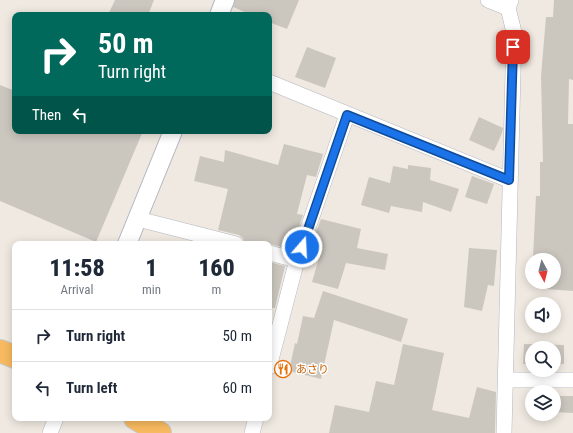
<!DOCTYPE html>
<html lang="en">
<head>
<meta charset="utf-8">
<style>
	body { margin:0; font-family:"Roboto Condensed","Noto Sans JP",sans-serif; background:#f6f6f7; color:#1f2937; height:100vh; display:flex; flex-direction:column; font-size:15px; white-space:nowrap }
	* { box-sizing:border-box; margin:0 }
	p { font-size:13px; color:#747a83 }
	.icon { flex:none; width:22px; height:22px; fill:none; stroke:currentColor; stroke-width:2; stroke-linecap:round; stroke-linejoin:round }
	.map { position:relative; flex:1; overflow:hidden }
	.drawer { position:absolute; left:12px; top:241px; width:260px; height:180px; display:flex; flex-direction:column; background:#fff; border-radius:8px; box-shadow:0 2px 10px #0003 }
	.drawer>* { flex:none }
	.top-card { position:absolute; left:12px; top:12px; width:260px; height:122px; border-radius:8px; box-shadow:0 2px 10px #0003; background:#00695c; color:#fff; overflow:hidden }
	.needle { width:26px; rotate:173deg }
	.tools { position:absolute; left:525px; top:253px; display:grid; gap:8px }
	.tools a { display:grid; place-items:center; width:36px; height:36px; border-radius:50%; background:#fff; box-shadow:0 2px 10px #0003; font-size:20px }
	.pin { position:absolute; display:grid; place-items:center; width:34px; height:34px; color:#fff; margin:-17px; border-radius:8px; box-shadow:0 2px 6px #0006 }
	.me { position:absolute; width:44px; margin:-22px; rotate:19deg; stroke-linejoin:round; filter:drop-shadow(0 0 3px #0008) }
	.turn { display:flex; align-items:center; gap:14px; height:84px; padding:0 20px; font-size:18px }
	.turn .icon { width:52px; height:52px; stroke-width:2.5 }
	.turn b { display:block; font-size:28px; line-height:34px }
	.then { display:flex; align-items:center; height:38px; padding:0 20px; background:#0003; gap:8px; font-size:15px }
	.eta { display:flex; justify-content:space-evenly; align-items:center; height:68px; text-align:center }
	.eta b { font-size:24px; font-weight:800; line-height:28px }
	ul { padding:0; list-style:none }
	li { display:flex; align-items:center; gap:12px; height:52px; padding:0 20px; border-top:1px solid #e0e1e3 }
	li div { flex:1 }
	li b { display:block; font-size:15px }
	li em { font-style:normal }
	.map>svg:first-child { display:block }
	.building { fill:#cbc7bf }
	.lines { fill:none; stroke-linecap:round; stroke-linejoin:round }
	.minor-casing { stroke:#b4b7c1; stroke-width:16 }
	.tertiary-casing { stroke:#b4b7c1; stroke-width:20 }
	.trunk-casing { stroke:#c9c9c9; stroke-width:24 }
	.minor { stroke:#fff; stroke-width:15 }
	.tertiary { stroke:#fff; stroke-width:18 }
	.trunk { stroke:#f8ba60; stroke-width:22 }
	.route-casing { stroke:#114b97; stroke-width:10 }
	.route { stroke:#1a73e8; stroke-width:7 }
	.labels { text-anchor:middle; stroke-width:3; stroke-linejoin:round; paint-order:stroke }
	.food-label { font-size:11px; fill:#c56008; stroke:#fff; text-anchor:start }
</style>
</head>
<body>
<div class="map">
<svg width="573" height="433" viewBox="0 0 573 433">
	<rect width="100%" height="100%" fill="#efe9e1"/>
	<g class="building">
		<path d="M 115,0 L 154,0 L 148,15 L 108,15 Z"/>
		<path d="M 235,0 L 299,0 L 287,29 L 269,22 L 269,15 L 252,15 L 233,7 Z"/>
		<path d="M 554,0 L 573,0 L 573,80 L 569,79 L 568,124 L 573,124 L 573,291 L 546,289 L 546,282 L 554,282 L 554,260 L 548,260 L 548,258 L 533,257 L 536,196 L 540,196 L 540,162 L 543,162 L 541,76 L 546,17 L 553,17 Z"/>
		<path d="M 307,47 L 336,58 L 325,88 L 295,77 Z"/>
		<path d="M 0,85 L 15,91 L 15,131 L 143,131 L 96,242 L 0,201 Z"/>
		<path d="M 479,117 L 503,128 L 502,133 L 494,151 L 469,140 Z"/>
		<path d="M 284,144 L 323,154 L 316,177 L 307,175 L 297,214 L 303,215 L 291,249 L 269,244 L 245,244 L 243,238 L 239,235 L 218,230 L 228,189 L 194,181 L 200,156 L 224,162 L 225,150 L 278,165 Z"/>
		<path d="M 408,165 L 431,168 L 430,180 L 459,189 L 451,212 L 423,202 L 422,212 L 391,206 L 389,213 L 361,205 L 369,177 L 390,183 L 393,166 L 408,169 Z"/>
		<path d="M 472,176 L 494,184 L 487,204 L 465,197 Z"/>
		<path d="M 321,219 L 361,229 L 357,248 L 388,254 L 385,270 L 346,263 L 338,289 L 312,282 L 319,258 L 308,254 Z"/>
		<path d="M 469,248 L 497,250 L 494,286 L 488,285 L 482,311 L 464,307 Z"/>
		<path d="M 269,262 L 285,266 L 275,308 L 269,308 Z"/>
		<path d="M 323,291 L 408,319 L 401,342 L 334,320 L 321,379 L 289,371 L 295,343 L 297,344 L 303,316 L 314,318 Z"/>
		<path d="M 403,344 L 444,353 L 432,410 L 469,418 L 477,387 L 496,392 L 495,433 L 329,433 L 335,405 L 369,412 L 376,381 L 394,385 Z"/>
		<path d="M 524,344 L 564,345 L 564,364 L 554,364 L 554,348 L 532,348 L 532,364 L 523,364 Z"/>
		<path d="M 554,396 L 573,396 L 573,413 L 554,412 Z"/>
	</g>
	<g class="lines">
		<g class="minor-casing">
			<g id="minor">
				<path d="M 488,0 L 508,8"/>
				<path d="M 269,82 L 509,180"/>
				<path d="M 138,219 L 236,244"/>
				<path d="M 269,253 L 297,260"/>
				<path d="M 269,367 L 297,260 L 347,115"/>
				<path d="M 506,380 L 573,380"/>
				<path d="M 50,433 L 56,418"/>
				<path d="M 252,433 L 256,418"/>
				<path d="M 504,433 L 514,32 L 508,8 L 511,0"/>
			</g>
		</g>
		<g class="tertiary-casing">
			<g id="tertiary">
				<path d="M 219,15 L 225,0"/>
				<path d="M 127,244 L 173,131"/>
			</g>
		</g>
		<g class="trunk-casing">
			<g id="trunk">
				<path d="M 0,351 L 15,357"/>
				<path d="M 135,418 L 160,433"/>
			</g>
		</g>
		<use href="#minor" class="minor"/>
		<use href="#tertiary" class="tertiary"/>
		<use href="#trunk" class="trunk"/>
	</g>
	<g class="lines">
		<g class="route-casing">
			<path id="route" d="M 302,247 L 347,115 L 509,180 L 513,47"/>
		</g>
		<use href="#route" class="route"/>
	</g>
	<defs>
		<g id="restaurant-ring" transform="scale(0.9)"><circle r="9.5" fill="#fff" stroke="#e8710a" stroke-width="1.5"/><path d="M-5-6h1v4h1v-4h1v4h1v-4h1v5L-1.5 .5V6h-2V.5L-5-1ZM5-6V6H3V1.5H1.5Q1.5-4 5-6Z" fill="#e8710a"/></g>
	</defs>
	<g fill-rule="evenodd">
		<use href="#restaurant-ring" x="283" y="369"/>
	</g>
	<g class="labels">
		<g class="food-label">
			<text x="296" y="373">あさり</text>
		</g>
	</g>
</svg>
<div class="tools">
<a><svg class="needle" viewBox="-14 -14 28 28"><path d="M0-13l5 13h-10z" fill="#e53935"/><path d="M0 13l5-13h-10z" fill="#747a83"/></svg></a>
<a><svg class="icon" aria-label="sound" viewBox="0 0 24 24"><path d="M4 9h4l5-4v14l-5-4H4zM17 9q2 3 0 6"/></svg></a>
<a><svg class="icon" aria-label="search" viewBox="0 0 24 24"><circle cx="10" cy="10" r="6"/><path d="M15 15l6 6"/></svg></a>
<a><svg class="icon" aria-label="layers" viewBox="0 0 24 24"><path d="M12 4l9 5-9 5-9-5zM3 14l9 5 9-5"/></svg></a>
</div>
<div class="pin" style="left:513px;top:47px;background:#d93025"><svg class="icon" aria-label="arrive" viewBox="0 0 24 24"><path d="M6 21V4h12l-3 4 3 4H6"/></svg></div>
<svg class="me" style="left:302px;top:247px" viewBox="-20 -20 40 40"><circle r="17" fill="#1a73e8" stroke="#fff" stroke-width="3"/><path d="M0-11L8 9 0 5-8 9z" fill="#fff"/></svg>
<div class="top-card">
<div class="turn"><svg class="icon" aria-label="right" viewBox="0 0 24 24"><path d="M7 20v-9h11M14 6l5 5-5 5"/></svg><div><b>50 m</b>Turn right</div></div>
<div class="then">Then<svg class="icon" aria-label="left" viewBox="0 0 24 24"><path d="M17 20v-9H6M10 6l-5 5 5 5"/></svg></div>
</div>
<section class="drawer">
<div class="eta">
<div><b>11:58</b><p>Arrival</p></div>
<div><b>1</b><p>min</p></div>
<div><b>160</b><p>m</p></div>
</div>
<ul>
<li><svg class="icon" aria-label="right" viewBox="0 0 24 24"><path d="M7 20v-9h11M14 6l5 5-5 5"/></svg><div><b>Turn right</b></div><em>50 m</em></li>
<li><svg class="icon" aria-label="left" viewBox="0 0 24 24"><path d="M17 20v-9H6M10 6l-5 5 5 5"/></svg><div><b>Turn left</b></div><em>60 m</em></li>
</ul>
</section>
</div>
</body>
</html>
